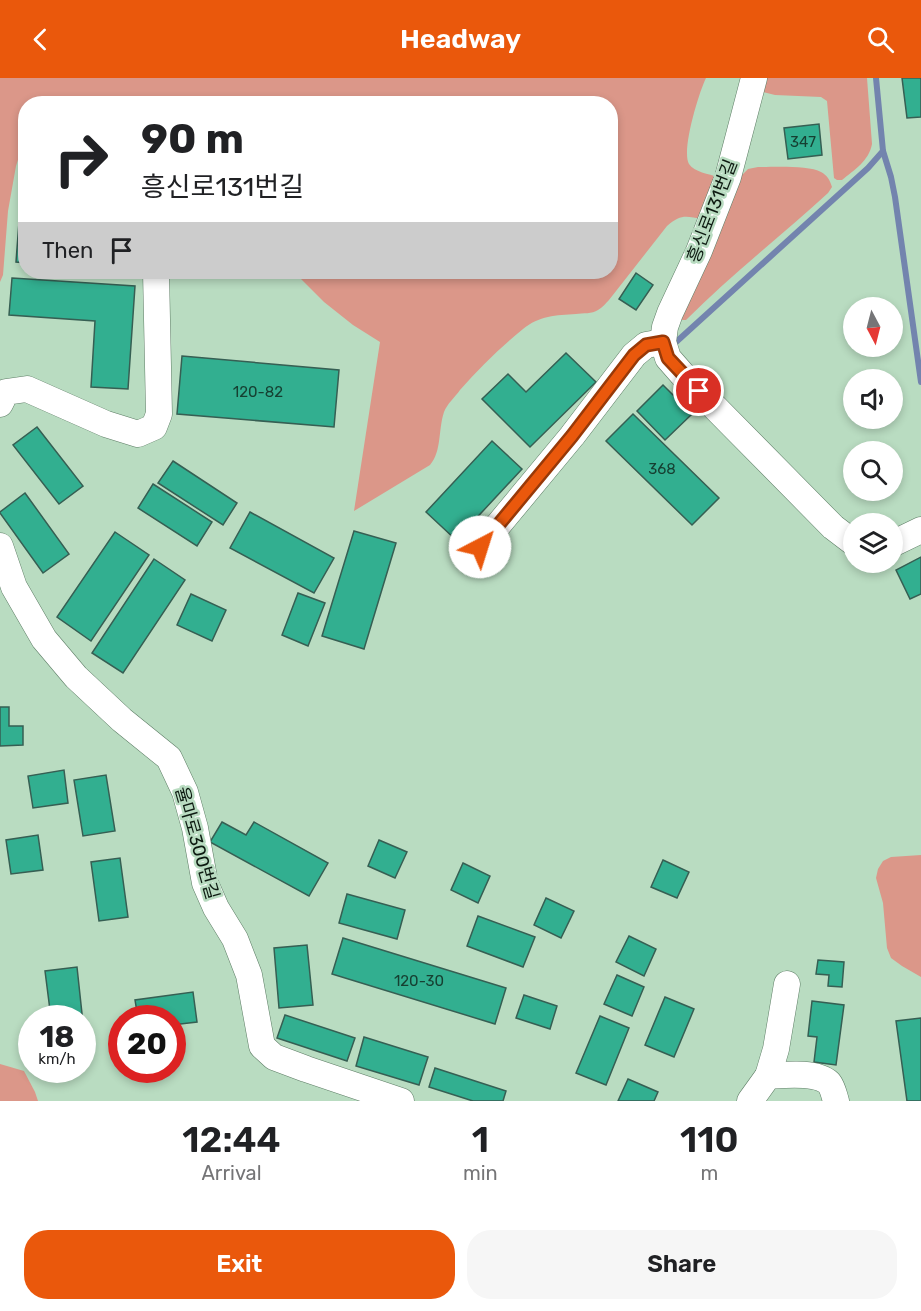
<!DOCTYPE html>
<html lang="en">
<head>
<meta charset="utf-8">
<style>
	body { margin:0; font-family:Rubik,"Noto Sans KR",sans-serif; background:#f6f6f6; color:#202124; height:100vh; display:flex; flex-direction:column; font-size:22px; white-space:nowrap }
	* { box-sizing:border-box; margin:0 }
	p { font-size:20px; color:#757577 }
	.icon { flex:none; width:33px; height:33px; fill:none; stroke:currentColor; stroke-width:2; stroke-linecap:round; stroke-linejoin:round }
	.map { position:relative; height:1023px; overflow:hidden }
	.side { display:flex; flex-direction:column; background:#fff; flex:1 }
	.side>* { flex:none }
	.hud { position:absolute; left:18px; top:18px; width:600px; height:183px; border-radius:24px; box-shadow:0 3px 9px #0003; background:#fff; color:#202124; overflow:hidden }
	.needle { width:39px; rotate:173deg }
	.controls { position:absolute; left:843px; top:219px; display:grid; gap:12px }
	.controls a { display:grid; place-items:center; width:60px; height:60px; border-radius:50%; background:#fff; box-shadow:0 3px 9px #0003; font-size:30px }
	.speed { position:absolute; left:18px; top:927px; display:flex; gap:12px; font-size:30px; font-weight:700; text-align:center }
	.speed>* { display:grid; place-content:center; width:78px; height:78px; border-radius:50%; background:#fff; box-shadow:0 3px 9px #0003; line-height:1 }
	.speed small { font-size:15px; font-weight:400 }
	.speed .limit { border:9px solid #d22; background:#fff; color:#111 }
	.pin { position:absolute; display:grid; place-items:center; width:51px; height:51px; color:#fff; margin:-26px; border:3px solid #fff; border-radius:50%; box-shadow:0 2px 6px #0007 }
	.me { position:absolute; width:66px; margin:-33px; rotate:40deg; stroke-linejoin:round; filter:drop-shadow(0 0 4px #0008) }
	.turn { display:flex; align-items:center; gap:21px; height:126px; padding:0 24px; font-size:27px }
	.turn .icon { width:78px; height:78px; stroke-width:2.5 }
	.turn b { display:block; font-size:42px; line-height:51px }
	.then { display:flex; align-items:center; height:57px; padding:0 24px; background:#0003; gap:12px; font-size:22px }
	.eta { display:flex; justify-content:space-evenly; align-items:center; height:102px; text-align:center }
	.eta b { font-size:36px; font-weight:600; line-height:42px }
	.cta { display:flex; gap:12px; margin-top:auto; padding:12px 24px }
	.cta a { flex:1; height:69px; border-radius:24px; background:#ea580c; color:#fff; font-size:24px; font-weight:600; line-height:69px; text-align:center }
	.cta a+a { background:#f6f6f6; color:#202124 }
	header { display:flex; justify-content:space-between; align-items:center; height:78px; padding:0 24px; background:#ea580c; color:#fff; font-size:27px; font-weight:600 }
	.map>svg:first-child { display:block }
	.green { fill:#db9789 }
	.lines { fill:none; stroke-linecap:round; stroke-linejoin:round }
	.stream { stroke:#7384ae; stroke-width:6 }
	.building { fill:#32af90; stroke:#365f53; stroke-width:1.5 }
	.minor-casing { stroke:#5d7d65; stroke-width:27 }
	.minor { stroke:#fff; stroke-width:26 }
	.route-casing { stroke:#983908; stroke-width:15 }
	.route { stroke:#ea580c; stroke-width:10 }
	.labels { text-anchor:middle; stroke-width:5; stroke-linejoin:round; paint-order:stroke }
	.number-label { font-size:15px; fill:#163f31 }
	.street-label { font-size:18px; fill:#0d1a11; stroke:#b9dcc1 }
</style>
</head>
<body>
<header><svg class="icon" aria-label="back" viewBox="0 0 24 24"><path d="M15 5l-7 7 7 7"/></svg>Headway<svg class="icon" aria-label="search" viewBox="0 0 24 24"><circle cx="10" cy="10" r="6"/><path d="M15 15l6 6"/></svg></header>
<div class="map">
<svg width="921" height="1023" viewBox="0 0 921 1023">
	<rect width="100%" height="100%" fill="#b9dcc1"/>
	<g class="green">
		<path d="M 0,0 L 706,0 C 699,14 681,73 689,86 C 694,94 709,96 718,99 L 703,141 C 685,138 681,136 667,148 L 609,222 C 606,225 602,230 598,232 C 592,236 583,235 576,236 C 556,237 539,238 523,251 C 501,269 479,290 460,312 C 455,319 447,326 444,334 C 438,352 442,373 430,387 L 354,433 L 380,264 L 353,247 L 324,224 L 294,194 L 610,194 L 610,26 L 26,26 L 25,60 L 16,88 L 8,133 L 3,197 L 0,204 Z"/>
		<path d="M 762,0 L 867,0 L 872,66 C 869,83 854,92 842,102 L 837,102 L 834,100 L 827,23 L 821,19 L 775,17 L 763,14 Z"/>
		<path d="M 758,89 C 773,89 809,87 821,94 C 827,97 830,102 832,109 L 828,115 C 781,158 731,197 686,242 L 681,242 L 680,236 L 742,97 L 748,91 Z"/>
		<path d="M 921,777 L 921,899 L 902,888 L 891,880 L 887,870 L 883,825 L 876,800 L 878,791 L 883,783 L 891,779 Z"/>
		<path d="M 0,986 L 24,993 L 35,1014 L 38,1023 L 0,1023 Z"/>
	</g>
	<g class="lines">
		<g class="stream">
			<path d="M 883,73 L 891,99 L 895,119 L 921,304"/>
			<path d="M 675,265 L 868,90 L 883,73 L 876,0"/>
		</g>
	</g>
	<g class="building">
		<path d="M 902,0 L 921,0 L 921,39 L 907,40 Z"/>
		<path d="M 819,46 L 822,77 L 788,81 L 784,50 Z"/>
		<path d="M 19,144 L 26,145 L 26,185 L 16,184 Z"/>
		<path d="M 636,195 L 653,207 L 636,232 L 619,221 Z"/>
		<path d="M 12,200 L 135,208 L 128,311 L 91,309 L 95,243 L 9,237 Z"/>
		<path d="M 566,275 L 596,304 L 530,369 L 482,321 L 508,296 L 526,314 Z"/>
		<path d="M 182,278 L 339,292 L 334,349 L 177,336 Z"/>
		<path d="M 663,307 L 692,336 L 665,362 L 637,333 Z"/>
		<path d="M 633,336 L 719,420 L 692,447 L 606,363 Z"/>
		<path d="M 37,349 L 83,408 L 59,426 L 13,367 Z"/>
		<path d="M 492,363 L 522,391 L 456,462 L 426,434 Z"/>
		<path d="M 173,383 L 237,425 L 223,447 L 158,405 Z"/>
		<path d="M 153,406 L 212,444 L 197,468 L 138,430 Z"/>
		<path d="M 25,415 L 69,476 L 43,495 L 0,435 L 0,434 Z"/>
		<path d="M 250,434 L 334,480 L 314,515 L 230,470 Z"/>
		<path d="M 354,453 L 396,465 L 364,571 L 322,558 Z"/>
		<path d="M 115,454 L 149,477 L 91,563 L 57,539 Z"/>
		<path d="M 921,479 L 921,516 L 910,521 L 896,492 Z"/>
		<path d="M 154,481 L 185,502 L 123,595 L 92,575 Z"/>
		<path d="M 298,515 L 325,525 L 308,568 L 282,557 Z"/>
		<path d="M 191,516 L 226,532 L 212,563 L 177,547 Z"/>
		<path d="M 0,629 L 9,629 L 9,648 L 23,648 L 23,667 L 0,668 Z"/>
		<path d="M 64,692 L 68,725 L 33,730 L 28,698 Z"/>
		<path d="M 106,697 L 115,753 L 83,758 L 74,702 Z"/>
		<path d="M 222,744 L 246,757 L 254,744 L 328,785 L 309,818 L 210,764 Z"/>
		<path d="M 38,757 L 43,792 L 11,796 L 6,762 Z"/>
		<path d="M 379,762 L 407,774 L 395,800 L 368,788 Z"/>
		<path d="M 120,780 L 128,839 L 99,843 L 91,784 Z"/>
		<path d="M 663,782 L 689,794 L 677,820 L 651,809 Z"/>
		<path d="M 463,785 L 490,798 L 478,825 L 451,812 Z"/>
		<path d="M 347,816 L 405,832 L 397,861 L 339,845 Z"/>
		<path d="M 546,820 L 574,833 L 561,860 L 534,847 Z"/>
		<path d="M 478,838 L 535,859 L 523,889 L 467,868 Z"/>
		<path d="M 629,858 L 656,871 L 644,898 L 616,884 Z"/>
		<path d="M 343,860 L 506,910 L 495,946 L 332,896 Z"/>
		<path d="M 307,867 L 313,927 L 279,930 L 274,870 Z"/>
		<path d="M 818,882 L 844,884 L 842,909 L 828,908 L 829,897 L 816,896 Z"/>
		<path d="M 77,889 L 83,945 L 82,940 L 51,940 L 45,893 Z"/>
		<path d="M 617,897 L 644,909 L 632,938 L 604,926 Z"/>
		<path d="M 193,914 L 197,944 L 172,947 L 172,940 L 138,940 L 135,922 Z"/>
		<path d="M 524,917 L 557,928 L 550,951 L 516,940 Z"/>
		<path d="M 665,919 L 694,931 L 674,979 L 645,967 Z"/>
		<path d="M 812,923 L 844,927 L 836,987 L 814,984 L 817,959 L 808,958 Z"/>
		<path d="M 285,937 L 355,960 L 347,983 L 277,960 Z"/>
		<path d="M 600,938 L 629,950 L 606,1007 L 576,995 Z"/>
		<path d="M 921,940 L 921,1023 L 907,1023 L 896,943 Z"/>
		<path d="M 364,959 L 428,979 L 419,1007 L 356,988 Z"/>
		<path d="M 435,990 L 506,1013 L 503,1023 L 473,1023 L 429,1009 Z"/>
		<path d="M 628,1001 L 658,1014 L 654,1023 L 618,1023 Z"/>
	</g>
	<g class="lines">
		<g class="minor-casing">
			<g id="minor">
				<path d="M 754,0 L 728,99 L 699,173 L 670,235 L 665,249 L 663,264 L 668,280 L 682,296 L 833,449 L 854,465"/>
				<path d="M 0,326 L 6,314 L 27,311 L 106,346 L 138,356 L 154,349 L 159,336 L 156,194"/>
				<path d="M 892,466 L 921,452"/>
				<path d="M 0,468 L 14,509 L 44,561 L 76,599 L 122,642 L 169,680 L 185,714 L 195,750 L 205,805 L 216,830 L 235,861 L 249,897 L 262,968 L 274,979 L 306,991 L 401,1023"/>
				<path d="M 480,469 L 572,358 L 634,277 L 646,267 L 663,264"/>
				<path d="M 768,998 L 776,971 L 787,906"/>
				<path d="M 750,1023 L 768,998 C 784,997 816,993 829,1005 C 833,1010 834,1017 836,1023"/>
			</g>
		</g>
		<use href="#minor" class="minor"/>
	</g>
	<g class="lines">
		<g class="route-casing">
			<path id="route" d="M 480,469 L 572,358 L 634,277 L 646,267 L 663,264 L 668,280 L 699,313"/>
		</g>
		<use href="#route" class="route"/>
	</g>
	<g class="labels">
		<g class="number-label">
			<text x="803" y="69">347</text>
			<text x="258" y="319">120-82</text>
			<text x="662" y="396">368</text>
			<text x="419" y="908">120-30</text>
		</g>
		<g class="street-label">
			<text transform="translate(712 133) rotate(-69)" y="6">흥신로131번길</text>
			<text transform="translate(197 765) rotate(74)" y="6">율마로300번길</text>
		</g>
	</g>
</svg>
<div class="controls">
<a><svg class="needle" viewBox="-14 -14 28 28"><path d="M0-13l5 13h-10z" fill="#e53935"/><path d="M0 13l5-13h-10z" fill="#757577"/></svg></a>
<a><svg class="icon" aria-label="sound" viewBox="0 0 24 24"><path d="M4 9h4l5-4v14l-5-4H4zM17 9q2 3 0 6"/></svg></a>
<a><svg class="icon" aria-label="search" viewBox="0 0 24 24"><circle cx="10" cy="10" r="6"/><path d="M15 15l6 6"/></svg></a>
<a><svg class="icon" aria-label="layers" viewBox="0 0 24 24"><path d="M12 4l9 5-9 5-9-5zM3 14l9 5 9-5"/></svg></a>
</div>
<div class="speed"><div>18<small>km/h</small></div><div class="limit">20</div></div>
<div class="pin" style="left:699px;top:313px;background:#d93025"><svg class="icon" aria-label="arrive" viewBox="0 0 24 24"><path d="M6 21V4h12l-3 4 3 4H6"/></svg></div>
<svg class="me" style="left:480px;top:469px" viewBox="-20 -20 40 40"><circle r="19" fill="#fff"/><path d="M0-13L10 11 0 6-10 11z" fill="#ea580c"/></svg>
<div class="hud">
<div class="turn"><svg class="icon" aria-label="right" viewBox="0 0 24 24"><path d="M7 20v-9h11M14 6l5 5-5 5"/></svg><div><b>90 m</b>흥신로131번길</div></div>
<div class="then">Then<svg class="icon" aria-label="arrive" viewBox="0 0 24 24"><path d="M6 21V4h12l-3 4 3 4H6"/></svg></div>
</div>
</div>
<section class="side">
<div class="eta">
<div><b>12:44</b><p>Arrival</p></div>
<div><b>1</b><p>min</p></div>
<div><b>110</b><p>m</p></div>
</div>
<div class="cta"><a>Exit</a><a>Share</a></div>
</section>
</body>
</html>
